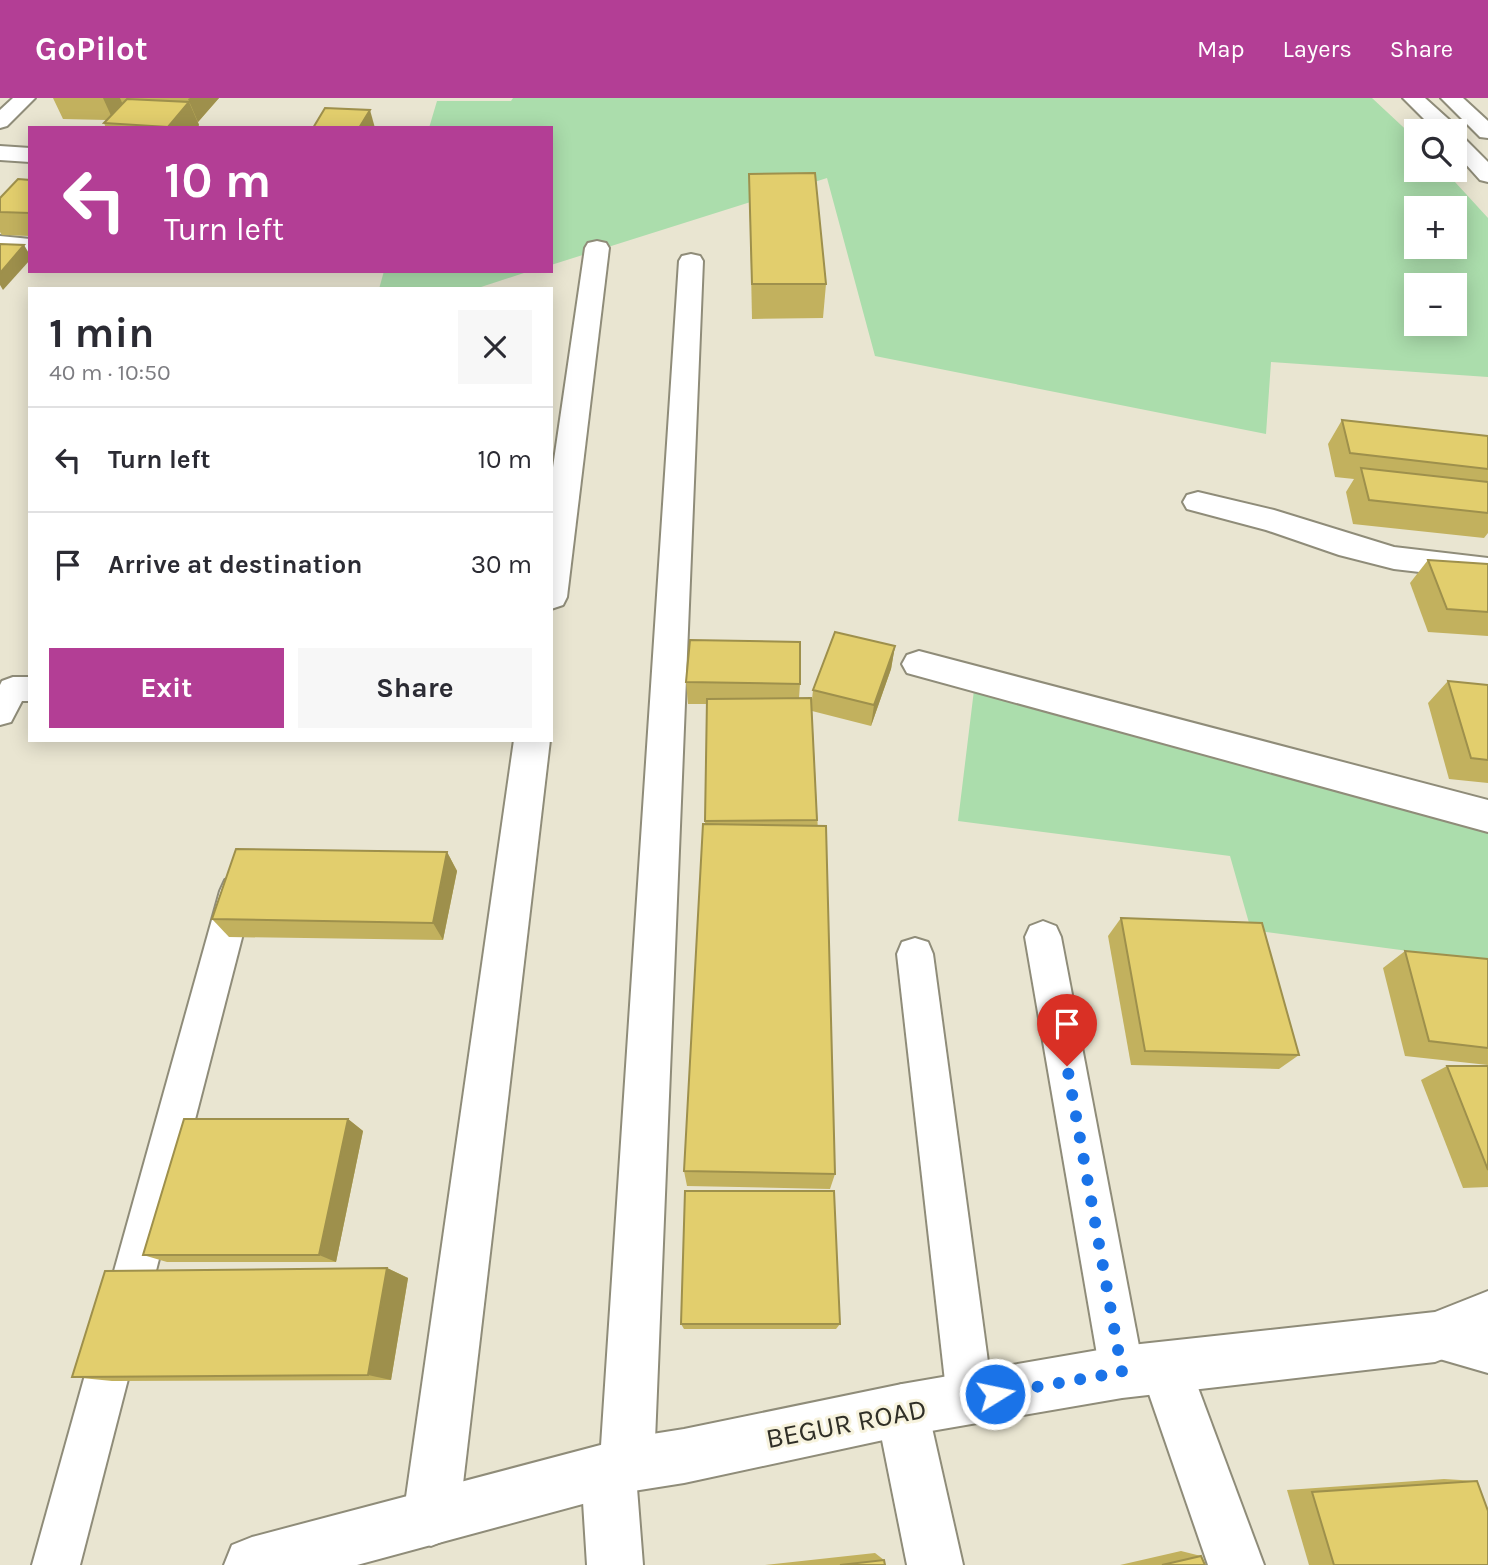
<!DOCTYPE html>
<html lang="en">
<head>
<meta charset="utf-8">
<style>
	body { margin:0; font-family:Karla,sans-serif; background:#f7f7f7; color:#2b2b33; height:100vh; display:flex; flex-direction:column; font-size:26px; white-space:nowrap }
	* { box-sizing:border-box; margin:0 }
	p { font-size:23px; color:#7c7c81 }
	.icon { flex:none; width:38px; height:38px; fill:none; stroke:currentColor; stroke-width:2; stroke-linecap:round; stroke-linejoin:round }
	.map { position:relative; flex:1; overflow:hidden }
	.panel { position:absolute; left:28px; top:189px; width:525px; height:455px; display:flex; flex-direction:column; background:#fff; border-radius:0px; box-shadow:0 4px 18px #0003 }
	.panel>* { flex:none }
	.banner { position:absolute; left:28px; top:28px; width:525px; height:147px; border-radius:0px; box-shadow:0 4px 18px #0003; background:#b33e95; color:#fff; overflow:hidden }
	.tools { position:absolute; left:1404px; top:21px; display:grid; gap:14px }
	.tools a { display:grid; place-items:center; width:63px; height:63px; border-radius:0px; background:#fff; box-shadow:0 4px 18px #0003; font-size:35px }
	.pin { position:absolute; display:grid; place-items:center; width:60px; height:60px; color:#fff; margin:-72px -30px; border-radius:50% 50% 50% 0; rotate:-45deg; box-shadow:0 0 7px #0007 }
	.pin .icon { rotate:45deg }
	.me { position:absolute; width:77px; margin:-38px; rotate:80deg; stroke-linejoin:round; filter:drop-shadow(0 0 5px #0008) }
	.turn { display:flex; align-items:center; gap:24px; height:147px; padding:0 21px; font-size:32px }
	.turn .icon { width:91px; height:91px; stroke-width:2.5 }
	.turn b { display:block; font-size:49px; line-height:60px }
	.round { display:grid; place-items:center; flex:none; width:74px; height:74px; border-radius:0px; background:#f7f7f7 }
	.summary { display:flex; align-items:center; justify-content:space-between; height:119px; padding:0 21px }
	h1 { font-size:42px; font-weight:700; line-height:52px }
	.primary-button { display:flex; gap:14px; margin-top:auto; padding:14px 21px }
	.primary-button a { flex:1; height:80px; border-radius:0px; background:#b33e95; color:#fff; font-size:28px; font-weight:700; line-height:80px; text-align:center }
	.primary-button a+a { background:#f7f7f7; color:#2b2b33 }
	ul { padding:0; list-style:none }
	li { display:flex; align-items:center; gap:21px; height:105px; padding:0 21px; border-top:2px solid #e1e1e2 }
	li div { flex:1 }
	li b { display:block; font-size:26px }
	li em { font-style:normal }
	header { display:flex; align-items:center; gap:42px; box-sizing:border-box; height:98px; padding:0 35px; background:#b33e95; color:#fff }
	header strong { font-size:33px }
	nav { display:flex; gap:38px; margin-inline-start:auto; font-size:24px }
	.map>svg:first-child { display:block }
	.green { fill:#abddac; fill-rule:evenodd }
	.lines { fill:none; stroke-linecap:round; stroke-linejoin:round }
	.service-casing { stroke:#8f8c79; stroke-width:4 }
	.minor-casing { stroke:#8f8c79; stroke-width:4 }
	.secondary-casing { stroke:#8f8c79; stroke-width:4 }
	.service { fill:#fff; fill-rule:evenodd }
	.minor { fill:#fff; fill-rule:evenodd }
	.secondary { fill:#fff; fill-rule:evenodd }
	.wall { fill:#c2b15e }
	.shaded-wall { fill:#9e904c }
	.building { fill:#e2ce6d; stroke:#9e904c; stroke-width:2 }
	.route { stroke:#1a73e8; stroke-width:12; stroke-dasharray:0 21.6 }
	.labels { text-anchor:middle; stroke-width:6; stroke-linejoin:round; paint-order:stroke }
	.near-street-label { font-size:28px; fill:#302f27; stroke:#f7f3de }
</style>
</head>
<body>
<header>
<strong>GoPilot</strong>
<nav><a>Map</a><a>Layers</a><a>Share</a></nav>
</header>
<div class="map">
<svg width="1488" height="1467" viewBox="0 0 1488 1467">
	<rect width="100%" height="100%" fill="#e9e5d1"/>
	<g class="green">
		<path d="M 513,0 L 1372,0 L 1416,41 L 1416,72 L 1444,72 L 1488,120 L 1488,279 L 1271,264 L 1266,336 L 875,258 L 827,80 L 551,167 L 551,30 L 429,30 L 437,3 L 511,3 ZM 1416,110 L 1454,110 L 1454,149 L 1416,149 ZM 1416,187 L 1454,187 L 1454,226 L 1416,226 Z"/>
		<path d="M 384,173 L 530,173 L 475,191 L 379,191 Z"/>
		<path d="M 974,592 L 1488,728 L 1488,874 L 1483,863 L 1251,832 L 1230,758 L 958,723 Z"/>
	</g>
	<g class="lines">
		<g class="service-casing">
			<g id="service">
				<path d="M 13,579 L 30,579 L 30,603 L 22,603 L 11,624 L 0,627 L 0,587 L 2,583 Z"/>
				<path d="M 237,778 L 249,782 L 254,793 L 80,1467 L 32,1467 L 220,793 L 225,782 Z"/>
				<path d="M 1043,823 L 1056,828 L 1061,839 L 1144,1274 L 1138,1290 L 1122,1296 L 1106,1290 L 1100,1274 L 1025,839 L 1030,828 Z"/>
				<path d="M 915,840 L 928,844 L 933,856 L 993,1301 L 986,1317 L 970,1324 L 954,1317 L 947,1301 L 897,856 L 902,844 Z"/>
				<path d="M 1435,1217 L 1488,1231 L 1488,1275 L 1419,1255 L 1413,1239 L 1419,1223 Z"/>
			</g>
		</g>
		<g class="minor-casing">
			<g id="minor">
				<path d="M 13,0 L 35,0 L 7,28 L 0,30 L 0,12 Z"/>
				<path d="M 0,48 L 30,50 L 30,64 L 0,62 Z"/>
				<path d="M 0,138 L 30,141 L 30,155 L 0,152 Z"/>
				<path d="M 597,143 L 606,145 L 609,150 L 567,499 L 563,507 L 551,511 L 551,383 L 585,150 L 588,145 Z"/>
				<path d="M 691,156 L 700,158 L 703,163 L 654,1367 L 646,1386 L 637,1390 L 643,1467 L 587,1467 L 581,1372 L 589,1353 L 601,1348 L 679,163 L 682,158 Z"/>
				<path d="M 1198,394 L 1274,412 L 1394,449 L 1488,460 L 1488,482 L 1394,471 L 1339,457 L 1266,432 L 1187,411 L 1183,404 L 1187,397 Z"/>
				<path d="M 919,553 L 1488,702 L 1488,734 L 907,575 L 902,566 L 907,557 Z"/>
				<path d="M 514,642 L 550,642 L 459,1420 L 451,1440 L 431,1448 L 411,1440 L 403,1420 Z"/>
				<path d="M 1166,1244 L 1184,1252 L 1264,1467 L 1208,1467 L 1140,1270 L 1148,1252 Z"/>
				<path d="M 902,1286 L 921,1293 L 928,1312 L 963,1467 L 907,1467 L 876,1312 L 883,1293 Z"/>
			</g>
		</g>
		<g class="secondary-casing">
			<g id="secondary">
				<path d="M 1403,0 L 1425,0 L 1456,28 L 1458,34 L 1488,64 L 1488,84 L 1480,82 L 1454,53 L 1454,33 L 1436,33 Z"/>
				<path d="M 1441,0 L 1463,0 L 1488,23 L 1488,40 L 1480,39 Z"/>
				<path d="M 1488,1193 L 1488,1243 L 1435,1264 L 1122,1300 L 902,1338 L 684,1385 L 627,1394 L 357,1467 L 224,1467 L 232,1447 L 252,1439 L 627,1340 L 684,1331 L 902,1286 L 1122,1248 L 1435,1214 Z"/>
			</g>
		</g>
		<use href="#service" class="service"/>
		<use href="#minor" class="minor"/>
		<use href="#secondary" class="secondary"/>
	</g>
	<g class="wall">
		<path d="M 53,0 L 219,0 L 198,24 L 199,27 L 197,30 L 106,30 L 104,25 L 107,22 L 63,21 Z"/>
		<path d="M 749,76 L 826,186 L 823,220 L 752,221 Z"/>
		<path d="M 30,82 L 30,138 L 2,137 L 0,134 L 0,100 Z"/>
		<path d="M 1342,322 L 1488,338 L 1488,435 L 1484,440 L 1353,426 L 1346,394 L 1354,381 L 1335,379 L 1328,346 Z"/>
		<path d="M 1428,462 L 1488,466 L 1488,538 L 1428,534 L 1410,485 Z"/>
		<path d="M 895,548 L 891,571 L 871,628 L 812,613 L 835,1076 L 830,1091 L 687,1088 L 684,1073 L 705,726 L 707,606 L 688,606 L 686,584 L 800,586 L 799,600 L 811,611 L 813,592 Z"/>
		<path d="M 1448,583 L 1488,587 L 1488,685 L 1449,681 L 1428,605 Z"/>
		<path d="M 447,754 L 457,773 L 443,842 L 229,839 L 212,821 Z"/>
		<path d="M 1121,820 L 1299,957 L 1279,971 L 1131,967 L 1108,838 Z"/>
		<path d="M 1405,853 L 1488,861 L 1488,967 L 1405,958 L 1383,870 Z"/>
		<path d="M 1447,968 L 1488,968 L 1488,1089 L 1463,1090 L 1421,982 Z"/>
		<path d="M 348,1021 L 363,1033 L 336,1164 L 167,1164 L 143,1157 Z"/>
		<path d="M 387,1170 L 408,1180 L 391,1282 L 112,1283 L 72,1279 Z"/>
		<path d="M 681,1226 L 840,1226 L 836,1231 L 684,1231 Z"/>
		<path d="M 1444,1381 L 1477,1383 L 1488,1467 L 1309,1467 L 1287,1392 Z"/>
		<path d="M 1181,1453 L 1201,1458 L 1205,1467 L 1120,1467 Z"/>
		<path d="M 875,1455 L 884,1462 L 885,1467 L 765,1467 Z"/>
	</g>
	<g class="shaded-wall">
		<path d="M 103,0 L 120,0 L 124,9 L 113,22 Z"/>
		<path d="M 190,0 L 219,0 L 198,24 L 188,1 Z"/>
		<path d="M 189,4 L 199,27 L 197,30 L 168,30 L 168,29 Z"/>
		<path d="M 370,12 L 375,30 L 359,30 Z"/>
		<path d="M 24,147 L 30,157 L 30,162 L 3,192 L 0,187 L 0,175 Z"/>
		<path d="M 895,548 L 891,571 L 871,628 L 874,607 Z"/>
		<path d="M 447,754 L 457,773 L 443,842 L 433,825 Z"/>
		<path d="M 348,1021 L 363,1033 L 336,1164 L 319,1157 Z"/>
		<path d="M 387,1170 L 408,1180 L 391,1282 L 368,1277 Z"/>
	</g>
	<g class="building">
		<path d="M 127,1 L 189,4 L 168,29 L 104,25 Z"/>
		<path d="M 325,10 L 370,12 L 359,30 L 313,30 Z"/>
		<path d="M 815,75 L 826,186 L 752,186 L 749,76 Z"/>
		<path d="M 18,81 L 30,82 L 30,115 L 0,114 L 0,100 Z"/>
		<path d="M 0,146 L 24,147 L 0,175 Z"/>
		<path d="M 1342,322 L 1488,338 L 1488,371 L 1350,355 Z"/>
		<path d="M 1361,370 L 1488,384 L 1488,415 L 1369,402 Z"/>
		<path d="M 1428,462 L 1488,466 L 1488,514 L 1447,511 Z"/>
		<path d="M 835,534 L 895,548 L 874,607 L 813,592 Z"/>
		<path d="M 690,542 L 800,544 L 800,586 L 686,584 Z"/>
		<path d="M 1448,583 L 1488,587 L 1488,662 L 1471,660 Z"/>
		<path d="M 811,600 L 817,722 L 705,723 L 707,601 Z"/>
		<path d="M 703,726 L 826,728 L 835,1076 L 684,1073 Z"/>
		<path d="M 236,751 L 447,754 L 433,825 L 212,821 Z"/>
		<path d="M 1121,820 L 1262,825 L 1299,957 L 1145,953 Z"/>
		<path d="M 1405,853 L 1488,861 L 1488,950 L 1429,943 Z"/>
		<path d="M 1447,968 L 1488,968 L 1488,1072 Z"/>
		<path d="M 184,1021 L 348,1021 L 319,1157 L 143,1157 Z"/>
		<path d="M 685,1093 L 834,1093 L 840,1226 L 681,1226 Z"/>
		<path d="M 387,1170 L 368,1277 L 72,1279 L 105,1173 Z"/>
		<path d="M 1477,1383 L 1488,1413 L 1488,1467 L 1334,1467 L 1312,1394 Z"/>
		<path d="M 1201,1458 L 1205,1467 L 1162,1467 Z"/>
		<path d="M 884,1462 L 885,1467 L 840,1467 Z"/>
	</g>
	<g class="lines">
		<path class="route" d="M 995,1296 L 1122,1274 L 1067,968"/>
	</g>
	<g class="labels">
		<g class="near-street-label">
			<text transform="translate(846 1325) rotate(-11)" y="10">BEGUR ROAD</text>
		</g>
	</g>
</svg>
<div class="tools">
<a><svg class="icon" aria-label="search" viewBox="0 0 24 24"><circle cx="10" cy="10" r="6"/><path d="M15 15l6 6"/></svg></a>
<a>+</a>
<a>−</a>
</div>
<div class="pin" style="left:1067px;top:968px;background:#d93025"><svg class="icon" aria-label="arrive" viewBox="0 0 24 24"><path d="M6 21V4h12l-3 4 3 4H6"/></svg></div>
<svg class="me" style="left:995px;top:1296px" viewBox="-20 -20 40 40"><circle r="17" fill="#1a73e8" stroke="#fff" stroke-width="3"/><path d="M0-11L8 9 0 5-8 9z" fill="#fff"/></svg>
<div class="banner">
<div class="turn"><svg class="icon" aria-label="left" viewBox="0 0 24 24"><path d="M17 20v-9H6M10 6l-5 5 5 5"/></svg><div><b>10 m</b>Turn left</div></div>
</div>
<section class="panel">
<div class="summary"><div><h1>1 min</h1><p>40 m · 10:50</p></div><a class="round"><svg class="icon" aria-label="close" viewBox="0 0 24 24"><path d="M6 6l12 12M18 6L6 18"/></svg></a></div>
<ul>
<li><svg class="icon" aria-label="left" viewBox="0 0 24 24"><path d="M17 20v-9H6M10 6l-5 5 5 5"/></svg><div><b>Turn left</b></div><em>10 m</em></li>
<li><svg class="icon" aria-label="arrive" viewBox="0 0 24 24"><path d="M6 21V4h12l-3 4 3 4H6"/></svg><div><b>Arrive at destination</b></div><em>30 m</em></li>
</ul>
<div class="primary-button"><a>Exit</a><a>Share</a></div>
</section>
</div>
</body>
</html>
